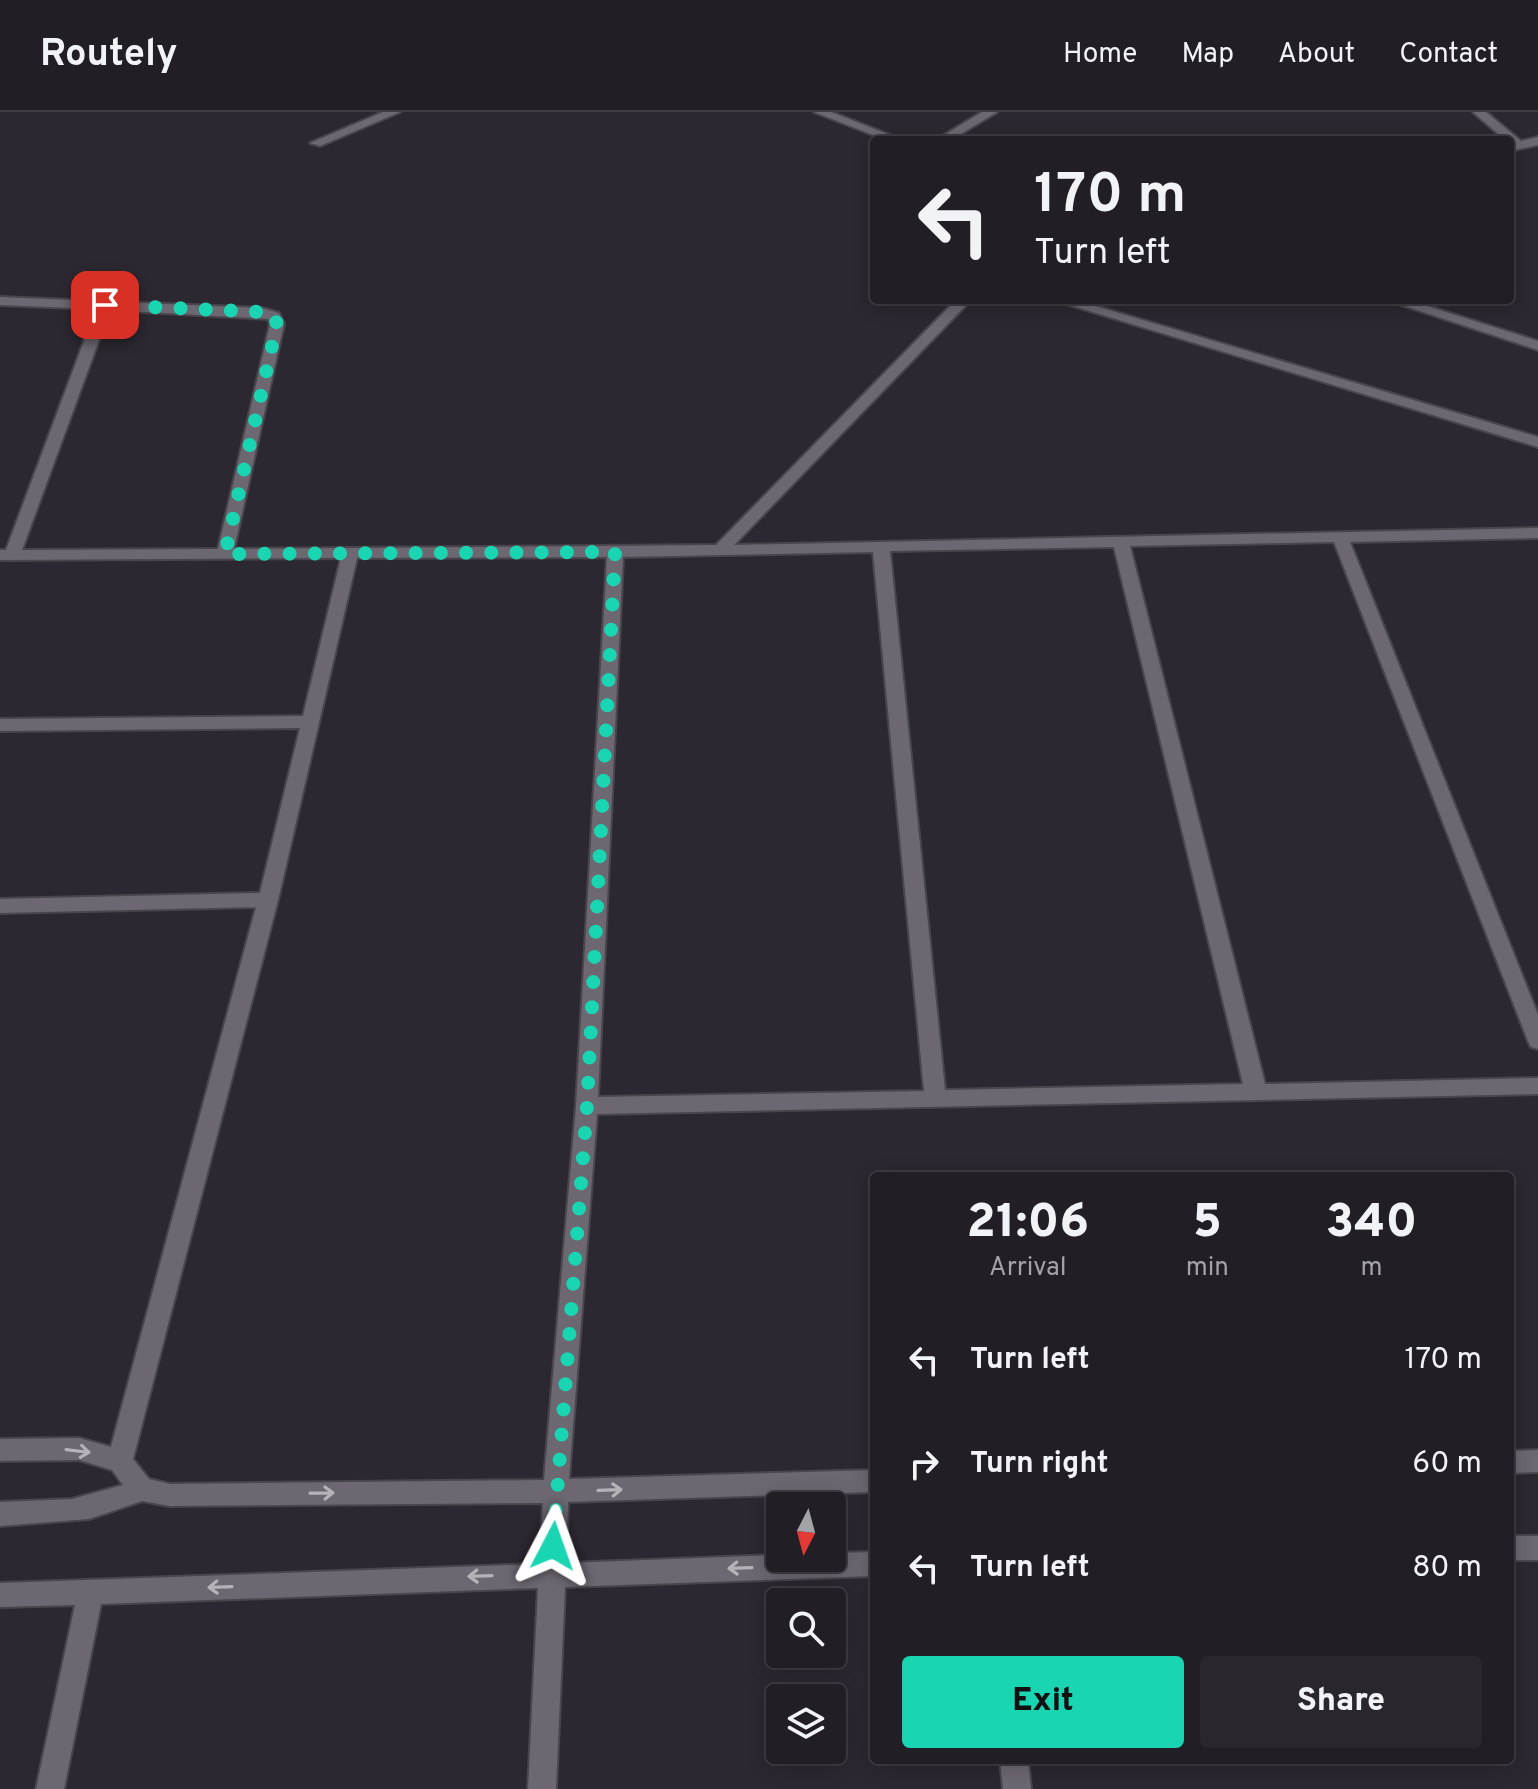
<!DOCTYPE html>
<html lang="en">
<head>
<meta charset="utf-8">
<style>
	body { margin:0; font-family:Overpass,sans-serif; background:#29272d; color:#f1f3f6; height:100vh; display:flex; flex-direction:column; font-size:30px; white-space:nowrap }
	* { box-sizing:border-box; margin:0 }
	p { font-size:26px; color:#a2a2a7 }
	.icon { flex:none; width:44px; height:44px; fill:none; stroke:currentColor; stroke-width:2; stroke-linecap:round; stroke-linejoin:round }
	.map { position:relative; flex:1; overflow:hidden }
	.sheet { position:absolute; left:870px; top:1060px; width:644px; height:592px; display:flex; flex-direction:column; background:#211e25; border-radius:8px; box-shadow:0 4px 20px #0003,0 0 0 2px #3e3c42 }
	.sheet>* { flex:none }
	.guide { position:absolute; left:870px; top:24px; width:644px; height:168px; border-radius:8px; box-shadow:0 4px 20px #0003,0 0 0 2px #3e3c42; background:#211e25; color:#f1f3f6; overflow:hidden }
	.needle { width:52px; rotate:186deg }
	.controls { position:absolute; left:766px; top:1380px; display:grid; gap:16px }
	.controls a { display:grid; place-items:center; width:80px; height:80px; border-radius:8px; background:#211e25; box-shadow:0 4px 20px #0003,0 0 0 2px #3e3c42; font-size:40px }
	.pin { position:absolute; display:grid; place-items:center; width:68px; height:68px; color:#fff; margin:-34px; border-radius:16px; box-shadow:0 4px 12px #0006 }
	.me { position:absolute; width:88px; margin:-44px; rotate:4deg; stroke-linejoin:round; filter:drop-shadow(0 0 6px #0008) }
	.turn { display:flex; align-items:center; gap:28px; height:168px; padding:0 32px; font-size:36px }
	.turn .icon { width:104px; height:104px; stroke-width:2.5 }
	.turn b { display:block; font-size:56px; line-height:68px }
	.eta { display:flex; justify-content:space-evenly; align-items:center; height:136px; text-align:center }
	.eta b { font-size:48px; font-weight:800; line-height:56px }
	.button { display:flex; gap:16px; margin-top:auto; padding:16px 32px }
	.button a { flex:1; height:92px; border-radius:8px; background:#19d5b2; color:#111; font-size:32px; font-weight:800; line-height:92px; text-align:center }
	.button a+a { background:#29272d; color:#f1f3f6 }
	ul { padding:0; list-style:none }
	li { display:flex; align-items:center; gap:24px; height:104px; padding:0 32px }
	li div { flex:1 }
	li b { display:block; font-size:30px }
	li em { font-style:normal }
	header { display:flex; align-items:center; gap:48px; box-sizing:border-box; height:112px; padding:0 40px; background:#211e25; border-bottom:2px solid #3e3c42 }
	header strong { font-size:38px }
	nav { display:flex; gap:44px; margin-inline-start:auto; font-size:28px }
	.map>svg:first-child { display:block }
	.lines { fill:none; stroke-linecap:round; stroke-linejoin:round }
	.minor-casing { stroke:#49454c; stroke-width:4 }
	.minor { fill:#6c6771; fill-rule:evenodd }
	.oneway { stroke:#b5b2b8 }
	.route { stroke:#19d5b2; stroke-width:14; stroke-dasharray:0 25.2 }
</style>
</head>
<body>
<header>
<strong>Routely</strong>
<nav><a>Home</a><a>Map</a><a>About</a><a>Contact</a></nav>
</header>
<div class="map">
<svg width="1538" height="1677" viewBox="0 0 1538 1677">
	<rect width="100%" height="100%" fill="#2c2831"/>
	<g class="lines">
		<g class="minor-casing">
			<g id="minor">
				<path d="M 383,0 L 400,0 L 320,34 L 310,31 Z"/>
				<path d="M 814,0 L 831,0 L 903,28 L 886,28 Z"/>
				<path d="M 982,0 L 997,0 L 951,28 L 936,28 Z"/>
				<path d="M 1473,0 L 1486,0 L 1521,29 L 1538,25 L 1538,33 L 1510,39 L 1510,28 L 1505,28 Z"/>
				<path d="M 0,185 L 262,196 L 279,201 L 284,212 L 234,437 L 716,433 L 956,188 L 971,188 L 734,433 L 1538,416 L 1538,426 L 1350,430 L 1538,903 L 1538,937 L 1531,935 L 1528,929 L 1334,430 L 1130,434 L 1265,972 L 1538,966 L 1538,982 L 597,1002 L 569,1367 L 874,1358 L 874,1380 L 568,1390 L 566,1451 L 780,1443 L 780,1446 L 832,1446 L 832,1441 L 874,1440 L 874,1464 L 565,1475 L 556,1677 L 528,1677 L 538,1476 L 101,1492 L 64,1677 L 36,1677 L 75,1493 L 0,1495 L 0,1471 L 540,1452 L 543,1391 L 170,1394 L 142,1389 L 89,1407 L 0,1414 L 0,1390 L 72,1387 L 123,1373 L 112,1358 L 79,1348 L 0,1349 L 0,1327 L 79,1326 L 111,1335 L 256,795 L 0,801 L 0,787 L 260,781 L 300,616 L 0,619 L 0,607 L 303,604 L 341,446 L 0,448 L 0,438 L 6,438 L 96,197 L 0,193 ZM 110,198 L 268,207 L 270,212 L 218,437 L 22,438 ZM 1114,435 L 1243,972 L 945,978 L 890,439 ZM 873,440 L 924,979 L 598,985 L 623,445 ZM 607,445 L 576,994 L 544,1368 L 170,1372 L 149,1367 L 133,1347 L 278,788 L 357,446 Z"/>
				<path d="M 1053,188 L 1075,188 L 1538,325 L 1538,335 Z"/>
				<path d="M 1387,188 L 1408,188 L 1538,229 L 1538,238 Z"/>
				<path d="M 1538,1338 L 1538,1360 L 1510,1361 L 1510,1339 Z"/>
				<rect x="1510" y="1424" width="28" height="24"/>
				<path d="M 1000,1648 L 1028,1648 L 1031,1677 L 1003,1677 Z"/>
			</g>
		</g>
		<use href="#minor" class="minor"/>
	</g>
	<defs><path id="oneway-shaft" d="M-6 0H5M1.5-3L5.5 0L1.5 3" fill="none" stroke-width="1.6" stroke-linecap="round" stroke-linejoin="round" transform="scale(2)"/></defs>
	<g class="oneway">
		<use href="#oneway-shaft" transform="translate(78 1339) rotate(7)"/>
		<use href="#oneway-shaft" transform="translate(610 1378) rotate(-2)"/>
		<use href="#oneway-shaft" transform="translate(322 1381) rotate(-1)"/>
		<use href="#oneway-shaft" transform="translate(740 1456) rotate(178)"/>
		<use href="#oneway-shaft" transform="translate(480 1464) rotate(178)"/>
		<use href="#oneway-shaft" transform="translate(220 1475) rotate(178)"/>
	</g>
	<g class="lines">
		<path class="route" d="M 105,193 L 262,200 L 274,204 L 277,212 L 225,442 L 615,440 L 587,994 L 553,1434"/>
	</g>
</svg>
<div class="controls">
<a><svg class="needle" viewBox="-14 -14 28 28"><path d="M0-13l5 13h-10z" fill="#e53935"/><path d="M0 13l5-13h-10z" fill="#a2a2a7"/></svg></a>
<a><svg class="icon" aria-label="search" viewBox="0 0 24 24"><circle cx="10" cy="10" r="6"/><path d="M15 15l6 6"/></svg></a>
<a><svg class="icon" aria-label="layers" viewBox="0 0 24 24"><path d="M12 4l9 5-9 5-9-5zM3 14l9 5 9-5"/></svg></a>
</div>
<div class="pin" style="left:105px;top:193px;background:#d93025"><svg class="icon" aria-label="arrive" viewBox="0 0 24 24"><path d="M6 21V4h12l-3 4 3 4H6"/></svg></div>
<svg class="me" style="left:553px;top:1434px" viewBox="-20 -20 40 40"><path d="M0-17L14 15 0 8-14 15z" fill="#19d5b2" stroke="#fff" stroke-width="4"/></svg>
<div class="guide">
<div class="turn"><svg class="icon" aria-label="left" viewBox="0 0 24 24"><path d="M17 20v-9H6M10 6l-5 5 5 5"/></svg><div><b>170 m</b>Turn left</div></div>
</div>
<section class="sheet">
<div class="eta">
<div><b>21:06</b><p>Arrival</p></div>
<div><b>5</b><p>min</p></div>
<div><b>340</b><p>m</p></div>
</div>
<ul>
<li><svg class="icon" aria-label="left" viewBox="0 0 24 24"><path d="M17 20v-9H6M10 6l-5 5 5 5"/></svg><div><b>Turn left</b></div><em>170 m</em></li>
<li><svg class="icon" aria-label="right" viewBox="0 0 24 24"><path d="M7 20v-9h11M14 6l5 5-5 5"/></svg><div><b>Turn right</b></div><em>60 m</em></li>
<li><svg class="icon" aria-label="left" viewBox="0 0 24 24"><path d="M17 20v-9H6M10 6l-5 5 5 5"/></svg><div><b>Turn left</b></div><em>80 m</em></li>
</ul>
<div class="button"><a>Exit</a><a>Share</a></div>
</section>
</div>
</body>
</html>
